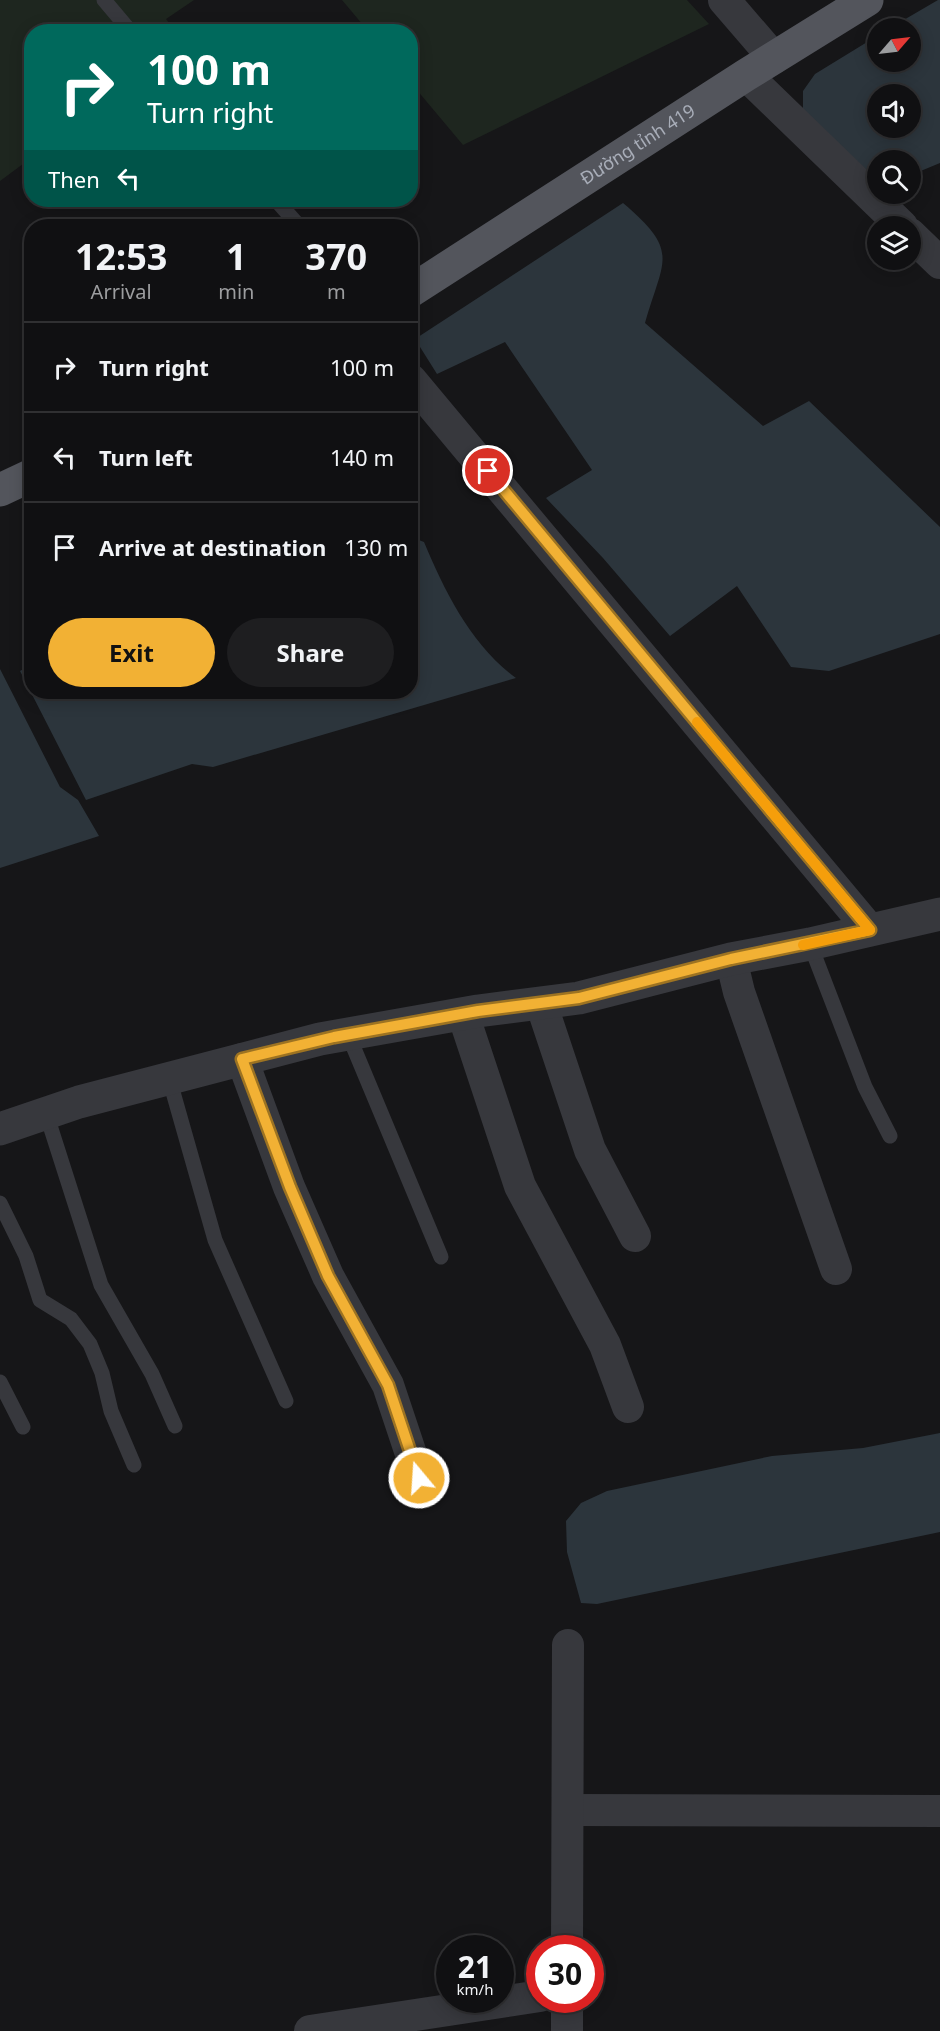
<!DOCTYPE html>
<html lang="en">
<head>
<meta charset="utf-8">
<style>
	body { margin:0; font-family:"Noto Sans",sans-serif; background:#1e1e20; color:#f1f3f6; height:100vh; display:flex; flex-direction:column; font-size:22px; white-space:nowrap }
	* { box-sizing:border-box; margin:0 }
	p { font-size:20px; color:#9c9d9f }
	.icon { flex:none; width:33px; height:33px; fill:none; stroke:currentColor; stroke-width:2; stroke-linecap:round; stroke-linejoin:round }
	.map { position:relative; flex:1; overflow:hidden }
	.panel { position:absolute; left:24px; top:219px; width:394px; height:480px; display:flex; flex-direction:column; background:#101012; border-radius:24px; box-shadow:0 3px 15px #0003,0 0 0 2px #303032 }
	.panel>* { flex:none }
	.guide { position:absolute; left:24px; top:24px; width:394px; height:183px; border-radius:24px; box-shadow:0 3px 15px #0003,0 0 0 2px #303032; background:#00695c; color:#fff; overflow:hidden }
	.needle { width:39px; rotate:62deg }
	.fabs { position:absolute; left:867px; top:18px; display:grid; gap:12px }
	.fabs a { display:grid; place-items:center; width:54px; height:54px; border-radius:50%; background:#101012; box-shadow:0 3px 15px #0003,0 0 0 2px #303032; font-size:30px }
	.speed { position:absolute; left:436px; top:1935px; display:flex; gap:12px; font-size:30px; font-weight:700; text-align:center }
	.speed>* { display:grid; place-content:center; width:78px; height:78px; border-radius:50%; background:#101012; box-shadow:0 3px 15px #0003,0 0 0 2px #303032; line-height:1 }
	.speed small { font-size:15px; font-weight:400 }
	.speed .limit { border:9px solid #d22; background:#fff; color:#111 }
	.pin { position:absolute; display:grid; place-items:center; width:51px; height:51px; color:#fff; margin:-26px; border:3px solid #fff; border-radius:50%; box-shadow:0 2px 6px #0007 }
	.me { position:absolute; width:66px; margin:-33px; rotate:342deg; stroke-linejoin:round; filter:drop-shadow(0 0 4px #0008) }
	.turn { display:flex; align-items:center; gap:21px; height:126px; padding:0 24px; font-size:27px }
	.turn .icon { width:78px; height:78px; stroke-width:2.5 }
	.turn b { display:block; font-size:42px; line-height:51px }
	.then { display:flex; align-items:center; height:57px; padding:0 24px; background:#0003; gap:12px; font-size:22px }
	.eta { display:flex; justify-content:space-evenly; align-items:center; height:102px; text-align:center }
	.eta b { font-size:36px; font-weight:700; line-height:42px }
	.button { display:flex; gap:12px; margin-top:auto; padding:12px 24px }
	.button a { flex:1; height:69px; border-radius:36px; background:#f2b134; color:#111; font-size:24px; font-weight:700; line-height:69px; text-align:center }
	.button a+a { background:#1e1e20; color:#f1f3f6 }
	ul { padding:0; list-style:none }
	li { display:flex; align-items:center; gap:18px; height:90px; padding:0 24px; border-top:2px solid #303032 }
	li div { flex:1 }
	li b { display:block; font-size:22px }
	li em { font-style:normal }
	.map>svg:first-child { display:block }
	.green { fill:#1e261f }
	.water { fill:#2c353c; fill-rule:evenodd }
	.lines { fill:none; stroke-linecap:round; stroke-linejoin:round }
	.service { stroke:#37383d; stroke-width:15 }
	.minor { stroke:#37383d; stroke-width:32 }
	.tertiary { stroke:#37383d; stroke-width:33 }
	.primary { stroke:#53555c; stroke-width:33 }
	.route-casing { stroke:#9d7322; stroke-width:15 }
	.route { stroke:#f2b134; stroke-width:10 }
	.slow { stroke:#f59e0b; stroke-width:10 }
	.labels { text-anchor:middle; stroke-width:5; stroke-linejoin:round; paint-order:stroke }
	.street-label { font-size:18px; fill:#a8adb8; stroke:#111113 }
</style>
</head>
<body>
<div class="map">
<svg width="940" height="2031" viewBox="0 0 940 2031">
	<rect width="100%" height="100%" fill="#161618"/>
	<g class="green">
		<path d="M 0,0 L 194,0 L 166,19 L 175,31 L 32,32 L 31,158 L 0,181 Z"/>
		<path d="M 342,0 L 687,0 L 709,24 L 463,145 L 411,83 L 411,32 L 368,31 Z"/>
	</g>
	<g class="water">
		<path d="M 938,0 L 940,0 L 940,163 L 911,175 L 910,160 L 878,160 L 877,179 L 803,114 L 803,91 L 815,74 L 877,36 L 878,62 L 910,62 L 910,28 L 890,28 ZM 878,94 L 910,94 L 910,128 L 878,128 Z"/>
		<path d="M 623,203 C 681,252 663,259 645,323 L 763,426 L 809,401 L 940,527 L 940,634 L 829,671 L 791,667 L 737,586 L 670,636 L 603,558 L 546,498 L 592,470 L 505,342 L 437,374 L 415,339 Z"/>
		<path d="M 411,537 L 424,542 C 445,592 471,645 516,678 L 213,767 L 192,764 L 86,800 L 20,671 L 31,665 L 32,692 L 411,692 Z"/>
		<path d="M 0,669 L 60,787 L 78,800 L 99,836 L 0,868 Z"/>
		<path d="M 940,1433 L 940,1532 L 597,1604 L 581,1603 L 567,1552 L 566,1521 L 581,1503 L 607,1491 L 772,1456 L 863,1448 Z"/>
	</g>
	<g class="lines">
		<g class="service">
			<path d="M 104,0 L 131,32"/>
			<path d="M 276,200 L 299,226"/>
			<path d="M 810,944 L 865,1087 L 890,1136"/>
			<path d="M 348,1034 L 441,1257"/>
			<path d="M 169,1078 L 215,1240 L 286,1401"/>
			<path d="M 46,1113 L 101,1285 L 152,1374 L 175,1426"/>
			<path d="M 0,1203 L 26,1256 L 40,1300 L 71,1319 L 90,1344 L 102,1373 L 111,1411 L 134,1465"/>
			<path d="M 0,1382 L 23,1427"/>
		</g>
		<g class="minor">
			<path d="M 724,0 L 774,58"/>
			<path d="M 746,75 L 902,226"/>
			<path d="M 910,234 L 940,263"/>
			<path d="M 411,380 L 870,930"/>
			<path d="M 731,959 L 739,992 L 836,1269"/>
			<path d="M 541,1003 L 590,1150 L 635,1236"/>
			<path d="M 463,1014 L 520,1186 L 605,1345 L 628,1407"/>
			<path d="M 242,1059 L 289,1187 L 328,1276 L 388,1385 L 419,1478"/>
			<path d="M 569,1810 L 940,1811"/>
			<path d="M 567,1948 L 568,1645"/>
			<path d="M 567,2000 L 567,2031"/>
			<path d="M 310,2031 L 540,1996"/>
		</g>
		<path class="tertiary" d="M 0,1129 L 79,1102 L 320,1039 L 478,1011 L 579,998 L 731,959 L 810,944 L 940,914"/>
		<g class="primary">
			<path id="s1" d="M 411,291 L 746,75 L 867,0"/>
			<path d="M 0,490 L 32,475"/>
		</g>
	</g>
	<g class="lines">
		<g class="route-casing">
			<path id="route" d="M 419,1478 L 388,1385 L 328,1276 L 290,1187 L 242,1059 L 334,1037 L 478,1011 L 579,998 L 731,959 L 870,930 L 488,471"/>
		</g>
		<use href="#route" class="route"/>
		<path class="slow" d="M 697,722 L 870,930 L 803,945"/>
	</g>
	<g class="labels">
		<g class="street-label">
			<text dy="6" stroke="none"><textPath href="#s1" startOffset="270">Đường tỉnh 419</textPath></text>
		</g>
	</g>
</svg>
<div class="fabs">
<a><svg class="needle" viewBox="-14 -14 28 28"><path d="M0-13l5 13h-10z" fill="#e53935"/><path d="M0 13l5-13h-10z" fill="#9c9d9f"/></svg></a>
<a><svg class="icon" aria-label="sound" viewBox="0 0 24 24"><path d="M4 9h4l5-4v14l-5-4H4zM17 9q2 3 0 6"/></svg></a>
<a><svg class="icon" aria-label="search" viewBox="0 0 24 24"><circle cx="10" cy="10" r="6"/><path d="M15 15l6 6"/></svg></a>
<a><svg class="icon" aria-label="layers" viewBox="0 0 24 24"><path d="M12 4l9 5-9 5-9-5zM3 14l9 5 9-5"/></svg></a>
</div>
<div class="speed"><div>21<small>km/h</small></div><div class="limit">30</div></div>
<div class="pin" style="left:488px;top:471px;background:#d93025"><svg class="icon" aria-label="arrive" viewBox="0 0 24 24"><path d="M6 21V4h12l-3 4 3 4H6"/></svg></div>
<svg class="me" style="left:419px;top:1478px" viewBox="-20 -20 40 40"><circle r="17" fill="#f2b134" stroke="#fff" stroke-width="3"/><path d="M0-11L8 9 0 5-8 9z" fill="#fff"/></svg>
<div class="guide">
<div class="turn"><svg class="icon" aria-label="right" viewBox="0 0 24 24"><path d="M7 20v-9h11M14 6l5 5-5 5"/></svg><div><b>100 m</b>Turn right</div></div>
<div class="then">Then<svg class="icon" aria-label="left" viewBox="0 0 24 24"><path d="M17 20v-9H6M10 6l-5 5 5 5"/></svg></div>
</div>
<section class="panel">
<div class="eta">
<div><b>12:53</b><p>Arrival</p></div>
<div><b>1</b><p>min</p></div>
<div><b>370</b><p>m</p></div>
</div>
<ul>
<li><svg class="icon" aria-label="right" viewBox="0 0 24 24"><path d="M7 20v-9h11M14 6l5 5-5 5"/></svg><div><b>Turn right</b></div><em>100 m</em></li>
<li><svg class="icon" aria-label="left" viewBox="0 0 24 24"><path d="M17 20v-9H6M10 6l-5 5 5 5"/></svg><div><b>Turn left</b></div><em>140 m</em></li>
<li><svg class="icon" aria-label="arrive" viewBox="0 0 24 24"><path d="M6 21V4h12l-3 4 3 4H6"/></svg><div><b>Arrive at destination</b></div><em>130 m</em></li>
</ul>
<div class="button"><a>Exit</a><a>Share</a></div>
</section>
</div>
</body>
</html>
